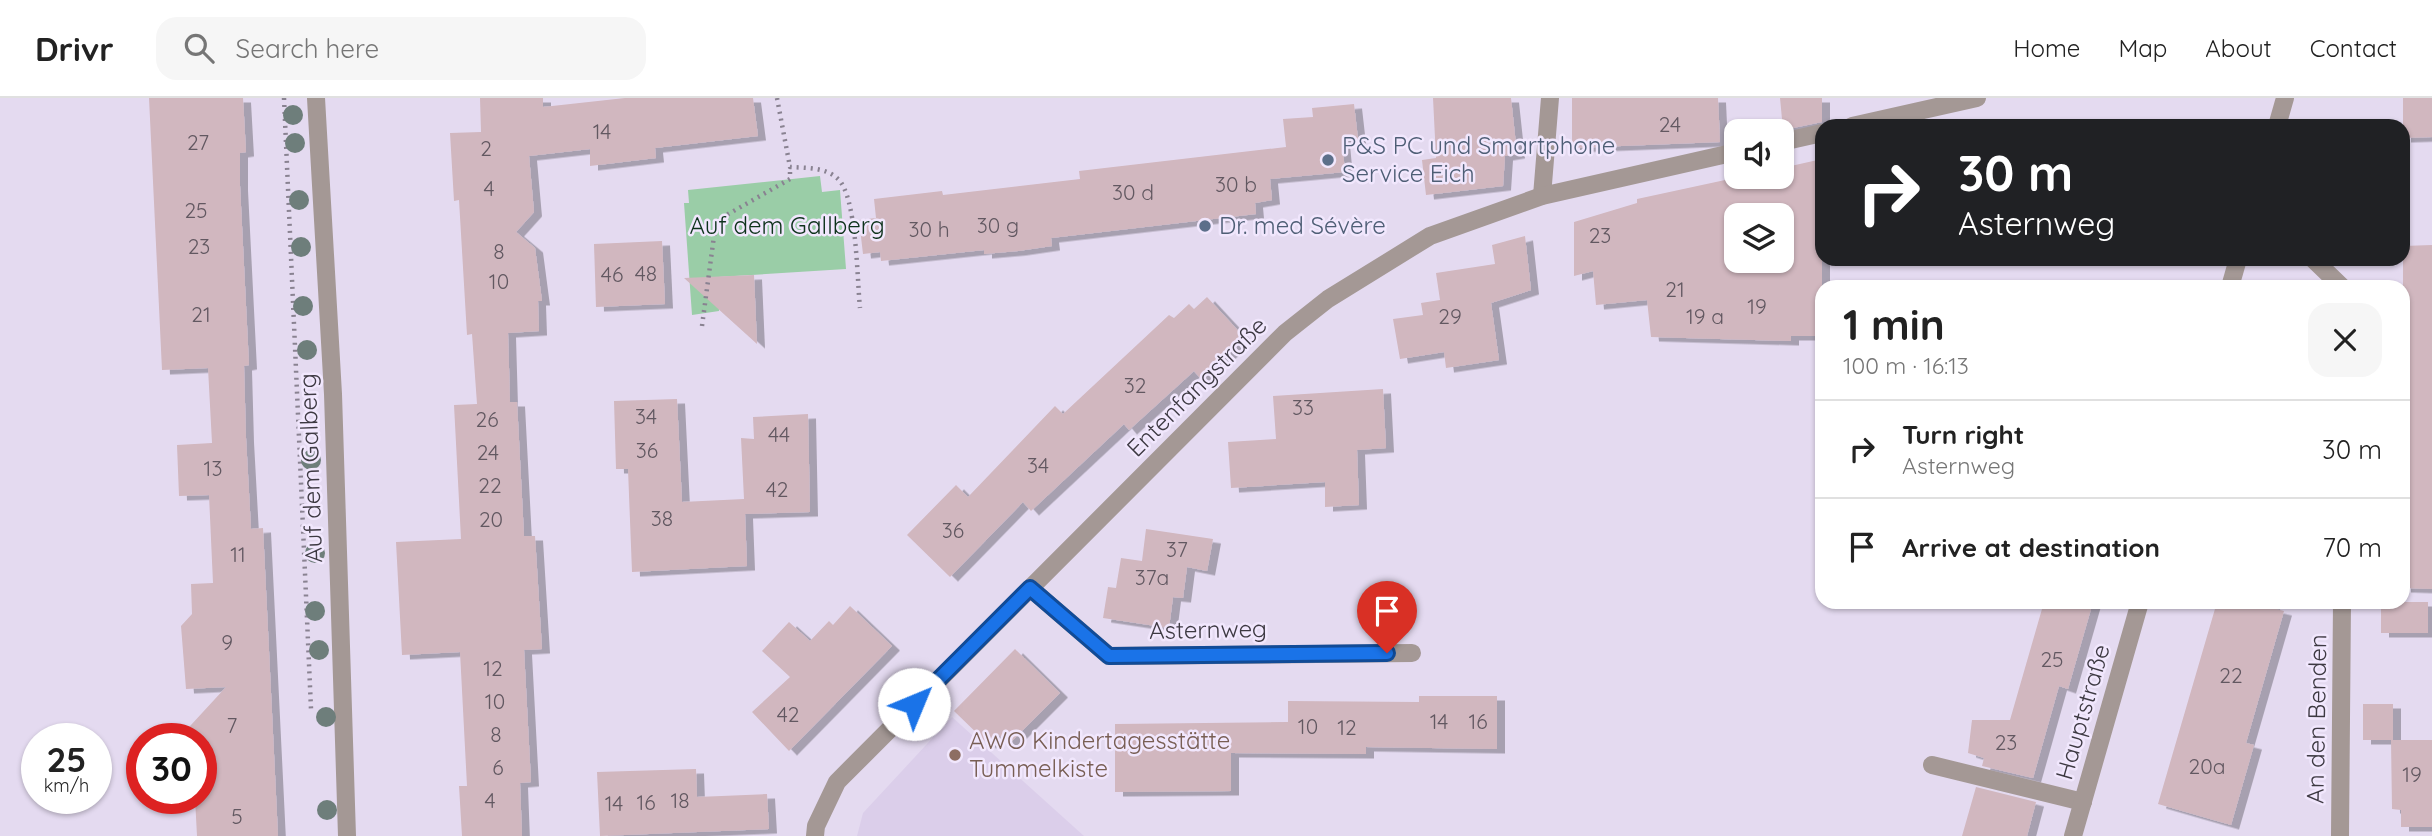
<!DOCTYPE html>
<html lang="en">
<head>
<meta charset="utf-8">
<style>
	body { margin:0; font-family:Quicksand,sans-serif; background:#f6f6f6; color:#222; height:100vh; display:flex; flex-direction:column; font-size:26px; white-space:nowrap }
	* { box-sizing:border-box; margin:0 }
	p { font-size:23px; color:#767676 }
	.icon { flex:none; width:38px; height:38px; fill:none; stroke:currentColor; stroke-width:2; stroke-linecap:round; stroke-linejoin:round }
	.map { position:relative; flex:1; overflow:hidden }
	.drawer { position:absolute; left:1815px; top:182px; width:595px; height:329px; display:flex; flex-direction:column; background:#fff; border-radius:21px; box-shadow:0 2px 5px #0004 }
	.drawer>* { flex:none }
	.hud { position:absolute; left:1815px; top:21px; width:595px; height:147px; border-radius:21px; box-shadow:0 2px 5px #0004; background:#202124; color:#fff; overflow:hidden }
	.fabs { position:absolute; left:1724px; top:21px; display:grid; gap:14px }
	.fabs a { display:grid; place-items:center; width:70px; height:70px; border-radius:14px; background:#fff; box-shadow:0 2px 5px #0004; font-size:35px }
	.speed { position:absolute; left:21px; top:625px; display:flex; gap:14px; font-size:35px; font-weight:700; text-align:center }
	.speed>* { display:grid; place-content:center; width:91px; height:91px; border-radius:50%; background:#fff; box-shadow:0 2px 5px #0004; line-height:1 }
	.speed small { font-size:18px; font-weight:400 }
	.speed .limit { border:10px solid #d22; background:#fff; color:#111 }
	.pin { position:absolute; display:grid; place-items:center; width:60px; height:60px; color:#fff; margin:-72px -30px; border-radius:50% 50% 50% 0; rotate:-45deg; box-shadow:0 0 7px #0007 }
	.pin .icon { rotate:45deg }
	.me { position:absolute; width:77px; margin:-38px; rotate:45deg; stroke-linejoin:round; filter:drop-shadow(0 0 5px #0008) }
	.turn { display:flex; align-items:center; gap:24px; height:147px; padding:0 28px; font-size:32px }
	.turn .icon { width:91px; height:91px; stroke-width:2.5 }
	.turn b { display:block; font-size:49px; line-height:60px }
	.round { display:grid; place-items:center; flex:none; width:74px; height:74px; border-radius:21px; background:#f6f6f6 }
	.overview { display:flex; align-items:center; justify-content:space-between; height:119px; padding:0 28px }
	h1 { font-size:42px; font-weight:800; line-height:52px }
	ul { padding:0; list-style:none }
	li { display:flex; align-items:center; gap:21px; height:98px; padding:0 28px; border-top:2px solid #e0e0e0 }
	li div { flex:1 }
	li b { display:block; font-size:26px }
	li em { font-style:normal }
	header { display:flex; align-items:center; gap:42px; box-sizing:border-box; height:98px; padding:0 35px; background:#fff; border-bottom:2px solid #e0e0e0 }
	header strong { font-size:33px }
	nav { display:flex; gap:38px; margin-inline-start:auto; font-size:24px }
	.search { width:490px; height:63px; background:#f6f6f6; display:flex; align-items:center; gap:18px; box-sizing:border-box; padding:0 24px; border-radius:21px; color:#767676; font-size:26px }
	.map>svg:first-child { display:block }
	.built { fill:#dbceea }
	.green { fill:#9acda7 }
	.building { fill:#d1b7bf; fill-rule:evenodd; filter:url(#shadow) }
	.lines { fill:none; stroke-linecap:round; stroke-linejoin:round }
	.path { stroke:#898291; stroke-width:4.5; stroke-dasharray:2 5; stroke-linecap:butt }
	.minor { stroke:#a49895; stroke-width:18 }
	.tree { fill:#6e7e7b }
	.route-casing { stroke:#114b97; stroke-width:18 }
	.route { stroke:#1a73e8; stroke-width:12 }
	.service-dot { fill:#5c6f8a; stroke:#f1e7fd; stroke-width:2.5 }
	.education-dot { fill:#8d6e63; stroke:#f1e7fd; stroke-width:2.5 }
	.labels { text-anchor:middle; stroke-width:5; stroke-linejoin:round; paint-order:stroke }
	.number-label { font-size:21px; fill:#625861 }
	.service-label { font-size:24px; fill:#4e5e75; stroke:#f1e7fd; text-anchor:start }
	.park-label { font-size:24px; fill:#0d321b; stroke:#f1e7fd }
	.street-label { font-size:24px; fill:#3d3942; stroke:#f1e7fd }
	.education-label { font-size:24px; fill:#785e54; stroke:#f1e7fd; text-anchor:start }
</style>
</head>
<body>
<header>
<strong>Drivr</strong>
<div class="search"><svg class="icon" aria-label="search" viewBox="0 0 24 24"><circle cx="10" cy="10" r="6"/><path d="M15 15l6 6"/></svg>Search here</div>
<nav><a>Home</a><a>Map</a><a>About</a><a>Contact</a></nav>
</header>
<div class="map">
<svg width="2432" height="738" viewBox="0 0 2432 738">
	<defs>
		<filter id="shadow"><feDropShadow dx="8" dy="4.5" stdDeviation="0" flood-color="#0004"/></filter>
	</defs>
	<rect width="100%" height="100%" fill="#e4daf0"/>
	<path class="built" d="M 952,619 L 1084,738 L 857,738 L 863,715 Z"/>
	<path class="green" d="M 820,78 L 822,94 L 840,92 L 846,171 L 718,179 L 719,213 L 692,217 L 684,105 L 689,105 L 688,92 Z"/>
	<g class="building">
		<path d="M 149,0 L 243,0 L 246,54 L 240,55 L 240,88 L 249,267 L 244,268 L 246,340 L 251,431 L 263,430 L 278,738 L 197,738 L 195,700 L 201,700 L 201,640 L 179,640 L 226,589 L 186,591 L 181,528 L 192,516 L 191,486 L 213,485 L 209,397 L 179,398 L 177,347 L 212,345 L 208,270 L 162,272 Z"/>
		<path d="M 480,0 L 543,0 L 543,9 L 625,0 L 753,0 L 758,38 L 655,50 L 656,60 L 590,68 L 590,51 L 529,58 L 534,114 L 516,134 L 535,150 L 542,203 L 538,203 L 539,233 L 508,235 L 510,304 L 517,304 L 524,438 L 535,438 L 542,551 L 524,552 L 531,684 L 520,685 L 522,738 L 462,738 L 459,688 L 467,688 L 460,554 L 402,557 L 396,444 L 461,441 L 454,307 L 477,306 L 472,236 L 467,237 L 459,102 L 454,103 L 450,35 L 481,34 Z"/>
		<path d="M 1433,0 L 1511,0 L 1517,56 L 1505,58 L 1503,88 L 1426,97 L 1422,62 L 1436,60 Z"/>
		<path d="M 1572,0 L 1718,0 L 1720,44 L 1572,50 Z"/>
		<path d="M 1780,0 L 1822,0 L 1822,24 L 1783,32 Z"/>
		<path d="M 2403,0 L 2432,0 L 2432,39 L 2403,40 Z"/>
		<path d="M 1354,6 L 1358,41 L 1342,43 L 1345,74 L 1270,81 L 1272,102 L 1255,105 L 1256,116 L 1051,140 L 1052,148 L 1018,153 L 984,156 L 984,152 L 881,163 L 880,154 L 863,156 L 859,122 L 876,120 L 874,101 L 942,93 L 943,97 L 1080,81 L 1079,73 L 1286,49 L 1283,21 L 1313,19 L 1312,10 Z"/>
		<path d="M 1822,61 L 1822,238 L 1791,238 L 1791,243 L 1651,239 L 1647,202 L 1596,207 L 1593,173 L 1574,178 L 1574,124 L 1637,105 L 1637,101 L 1739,79 L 1782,79 L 1782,70 ZM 1736,117 L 1782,117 L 1782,163 L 1736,163 Z"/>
		<path d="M 1525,138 L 1531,192 L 1491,205 L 1499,262 L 1446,270 L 1444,254 L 1400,261 L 1393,221 L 1423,217 L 1421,205 L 1440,202 L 1436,175 L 1495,166 L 1492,147 Z"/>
		<path d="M 662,143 L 665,206 L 596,209 L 594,146 Z"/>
		<path d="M 2432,147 L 2432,491 L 2403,490 L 2403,148 Z"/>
		<path d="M 754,177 L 757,246 L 684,180 Z"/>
		<path d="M 1207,199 L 1245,240 L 1201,281 L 1194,273 L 1129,332 L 1124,326 L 1031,413 L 1023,404 L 950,479 L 907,437 L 956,387 L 968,399 L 1055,308 L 1063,316 L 1169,217 L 1174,220 L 1189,206 L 1194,211 Z"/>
		<path d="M 1383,291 L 1386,350 L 1357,352 L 1359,407 L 1325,409 L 1325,384 L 1231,390 L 1228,344 L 1276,341 L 1273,298 Z"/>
		<path d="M 677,301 L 682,404 L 744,401 L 741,340 L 754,341 L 753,319 L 808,316 L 810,414 L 745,416 L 747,468 L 632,474 L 628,371 L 616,371 L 614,303 Z"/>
		<path d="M 1146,431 L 1213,441 L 1207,473 L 1187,469 L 1183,500 L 1173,499 L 1169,530 L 1103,520 L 1108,489 L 1116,490 L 1121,460 L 1142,463 Z"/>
		<path d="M 2044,504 L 2093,504 L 2068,591 L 2059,588 L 2033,680 L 1982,668 L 1984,660 L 1968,655 L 1972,622 L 2010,622 Z"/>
		<path d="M 2217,504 L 2273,504 L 2271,510 L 2284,513 L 2246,645 L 2254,647 L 2231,727 L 2158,706 Z"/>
		<rect x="2381" y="504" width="47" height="31"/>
		<path d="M 850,508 L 892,548 L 789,653 L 752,614 L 790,579 L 762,553 L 789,524 L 810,543 L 829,523 L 833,527 Z"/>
		<path d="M 1015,551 L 1060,595 L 1009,646 L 998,636 L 988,646 L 954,613 Z"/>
		<path d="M 1419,598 L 1497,598 L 1497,651 L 1366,649 L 1366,656 L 1231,655 L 1231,693 L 1115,694 L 1115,626 L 1288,624 L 1288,603 L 1419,604 Z"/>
		<rect x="2363" y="606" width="30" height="36"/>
		<path d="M 2391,642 L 2432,642 L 2432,729 L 2401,729 L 2401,712 L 2392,711 Z"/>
		<path d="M 696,671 L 697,699 L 767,696 L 769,731 L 600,738 L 597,674 Z"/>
		<path d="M 1976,689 L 2036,704 L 2027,738 L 1962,738 Z"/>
	</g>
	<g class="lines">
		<g class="path">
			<path d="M 284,0 L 311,611"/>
			<path d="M 777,0 L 790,69 C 805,70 826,69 838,81 C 857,99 857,182 860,210"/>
			<path d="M 702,228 L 716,123 L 790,81 L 790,69"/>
		</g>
		<g class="minor">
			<path d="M 316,0 L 333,296 L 347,738"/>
			<path d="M 1852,28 L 1977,0"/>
			<path d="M 2277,28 L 2285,0"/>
			<path d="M 1782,44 L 1822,35"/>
			<path d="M 1542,98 L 1550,0"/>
			<path d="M 2313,161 L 2342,189"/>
			<path d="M 2230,189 L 2238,161"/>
			<path d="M 1030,490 L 1109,558 L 1412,555"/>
			<path d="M 1932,667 L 2083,704"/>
			<path d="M 815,738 L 816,728 L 837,684 L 1285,235 L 1328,201 L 1430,138 L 1542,98 L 1736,54"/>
			<path d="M 2073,738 L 2140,504"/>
			<path d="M 2340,738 L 2342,504"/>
		</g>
	</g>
	<g class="tree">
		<circle cx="293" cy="17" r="10"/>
		<circle cx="295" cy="45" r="10"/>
		<circle cx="299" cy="102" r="10"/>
		<circle cx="301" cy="149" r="10"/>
		<circle cx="303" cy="208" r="10"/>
		<circle cx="307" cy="252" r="10"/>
		<circle cx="311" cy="362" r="10"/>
		<circle cx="315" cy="455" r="10"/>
		<circle cx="315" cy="513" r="10"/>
		<circle cx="319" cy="552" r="10"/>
		<circle cx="326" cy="619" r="10"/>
		<circle cx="327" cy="712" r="10"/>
	</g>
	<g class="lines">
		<g class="route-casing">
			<path id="route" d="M 914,606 L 1030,490 L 1109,558 L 1387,555"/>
		</g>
		<use href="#route" class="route"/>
	</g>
	<g class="service-dot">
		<circle cx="1328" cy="62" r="7"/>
		<circle cx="1205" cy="128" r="7"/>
	</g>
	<circle class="education-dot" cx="955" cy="657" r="7"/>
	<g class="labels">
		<g class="number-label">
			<text x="1670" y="34">24</text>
			<text x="602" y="41">14</text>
			<text x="198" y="52">27</text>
			<text x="486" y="58">2</text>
			<text x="1236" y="94">30 b</text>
			<text x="489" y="98">4</text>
			<text x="1133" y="102">30 d</text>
			<text x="196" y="120">25</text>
			<text x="998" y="135">30 g</text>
			<text x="929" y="139">30 h</text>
			<text x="1600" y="145">23</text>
			<text x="199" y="156">23</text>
			<text x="499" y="161">8</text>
			<text x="646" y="183">48</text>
			<text x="612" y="184">46</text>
			<text x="499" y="191">10</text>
			<text x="1675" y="199">21</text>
			<text x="1757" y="216">19</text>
			<text x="201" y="224">21</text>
			<text x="1450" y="226">29</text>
			<text x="1705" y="226">19 a</text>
			<text x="1135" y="295">32</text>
			<text x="1303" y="317">33</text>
			<text x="646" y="326">34</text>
			<text x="487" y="329">26</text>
			<text x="779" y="344">44</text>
			<text x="647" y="360">36</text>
			<text x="488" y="362">24</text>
			<text x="1038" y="375">34</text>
			<text x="213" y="378">13</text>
			<text x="490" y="395">22</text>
			<text x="777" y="399">42</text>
			<text x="662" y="428">38</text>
			<text x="491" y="429">20</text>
			<text x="953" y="440">36</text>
			<text x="1177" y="459">37</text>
			<text x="238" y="464">11</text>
			<text x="1152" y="487">37a</text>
			<text x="227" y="552">9</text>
			<text x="2052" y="569">25</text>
			<text x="493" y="578">12</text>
			<text x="2231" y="585">22</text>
			<text x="495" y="611">10</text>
			<text x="788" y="624">42</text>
			<text x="1439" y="631">14</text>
			<text x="1478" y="631">16</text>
			<text x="232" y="635">7</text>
			<text x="1308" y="636">10</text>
			<text x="1347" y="637">12</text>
			<text x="496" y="644">8</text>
			<text x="2006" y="652">23</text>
			<text x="2207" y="676">20a</text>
			<text x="498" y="677">6</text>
			<text x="2412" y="684">19</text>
			<text x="490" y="710">4</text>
			<text x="680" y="710">18</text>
			<text x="646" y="712">16</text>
			<text x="614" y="713">14</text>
			<text x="237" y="726">5</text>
		</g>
		<g class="service-label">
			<text x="1342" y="56">P&amp;S PC und Smartphone<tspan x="1342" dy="28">Service Eich</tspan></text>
			<text x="1219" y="136">Dr. med Sévère</text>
		</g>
		<g class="park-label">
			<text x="787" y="136">Auf dem Gallberg</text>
		</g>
		<g class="street-label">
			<text transform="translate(1197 289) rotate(-45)" y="8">Entenfangstraße</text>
			<text transform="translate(311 370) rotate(-92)" y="8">Auf dem Galberg</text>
			<text transform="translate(1208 532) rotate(-1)" y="8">Asternweg</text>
			<text transform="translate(2083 614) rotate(-74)" y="8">Hauptstraße</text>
			<text transform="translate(2317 621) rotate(-89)" y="8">An den Benden</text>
		</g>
		<g class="education-label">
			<text x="969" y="651">AWO Kindertagesstätte<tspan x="969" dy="28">Tummelkiste</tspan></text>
		</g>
	</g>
</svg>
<div class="fabs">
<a><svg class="icon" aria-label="sound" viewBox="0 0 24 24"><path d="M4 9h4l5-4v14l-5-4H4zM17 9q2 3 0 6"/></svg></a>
<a><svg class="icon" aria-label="layers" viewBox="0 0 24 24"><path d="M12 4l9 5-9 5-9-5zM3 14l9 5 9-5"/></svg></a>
</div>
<div class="speed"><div>25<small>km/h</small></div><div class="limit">30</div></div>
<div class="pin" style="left:1387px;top:555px;background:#d93025"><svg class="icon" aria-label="arrive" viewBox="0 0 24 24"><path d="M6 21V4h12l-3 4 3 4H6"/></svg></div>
<svg class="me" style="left:914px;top:606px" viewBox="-20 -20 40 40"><circle r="19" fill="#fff"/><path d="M0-13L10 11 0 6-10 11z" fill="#1a73e8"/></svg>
<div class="hud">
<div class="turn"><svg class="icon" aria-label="right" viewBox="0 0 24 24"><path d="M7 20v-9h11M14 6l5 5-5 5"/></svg><div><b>30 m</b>Asternweg</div></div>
</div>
<section class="drawer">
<div class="overview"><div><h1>1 min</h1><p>100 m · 16:13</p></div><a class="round"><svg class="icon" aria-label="close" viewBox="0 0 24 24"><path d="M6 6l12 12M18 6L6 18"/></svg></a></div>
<ul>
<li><svg class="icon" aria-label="right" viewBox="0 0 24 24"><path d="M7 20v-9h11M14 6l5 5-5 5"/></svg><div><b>Turn right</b><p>Asternweg</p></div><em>30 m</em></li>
<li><svg class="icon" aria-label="arrive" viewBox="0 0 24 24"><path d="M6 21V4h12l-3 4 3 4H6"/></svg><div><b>Arrive at destination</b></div><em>70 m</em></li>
</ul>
</section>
</div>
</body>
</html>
